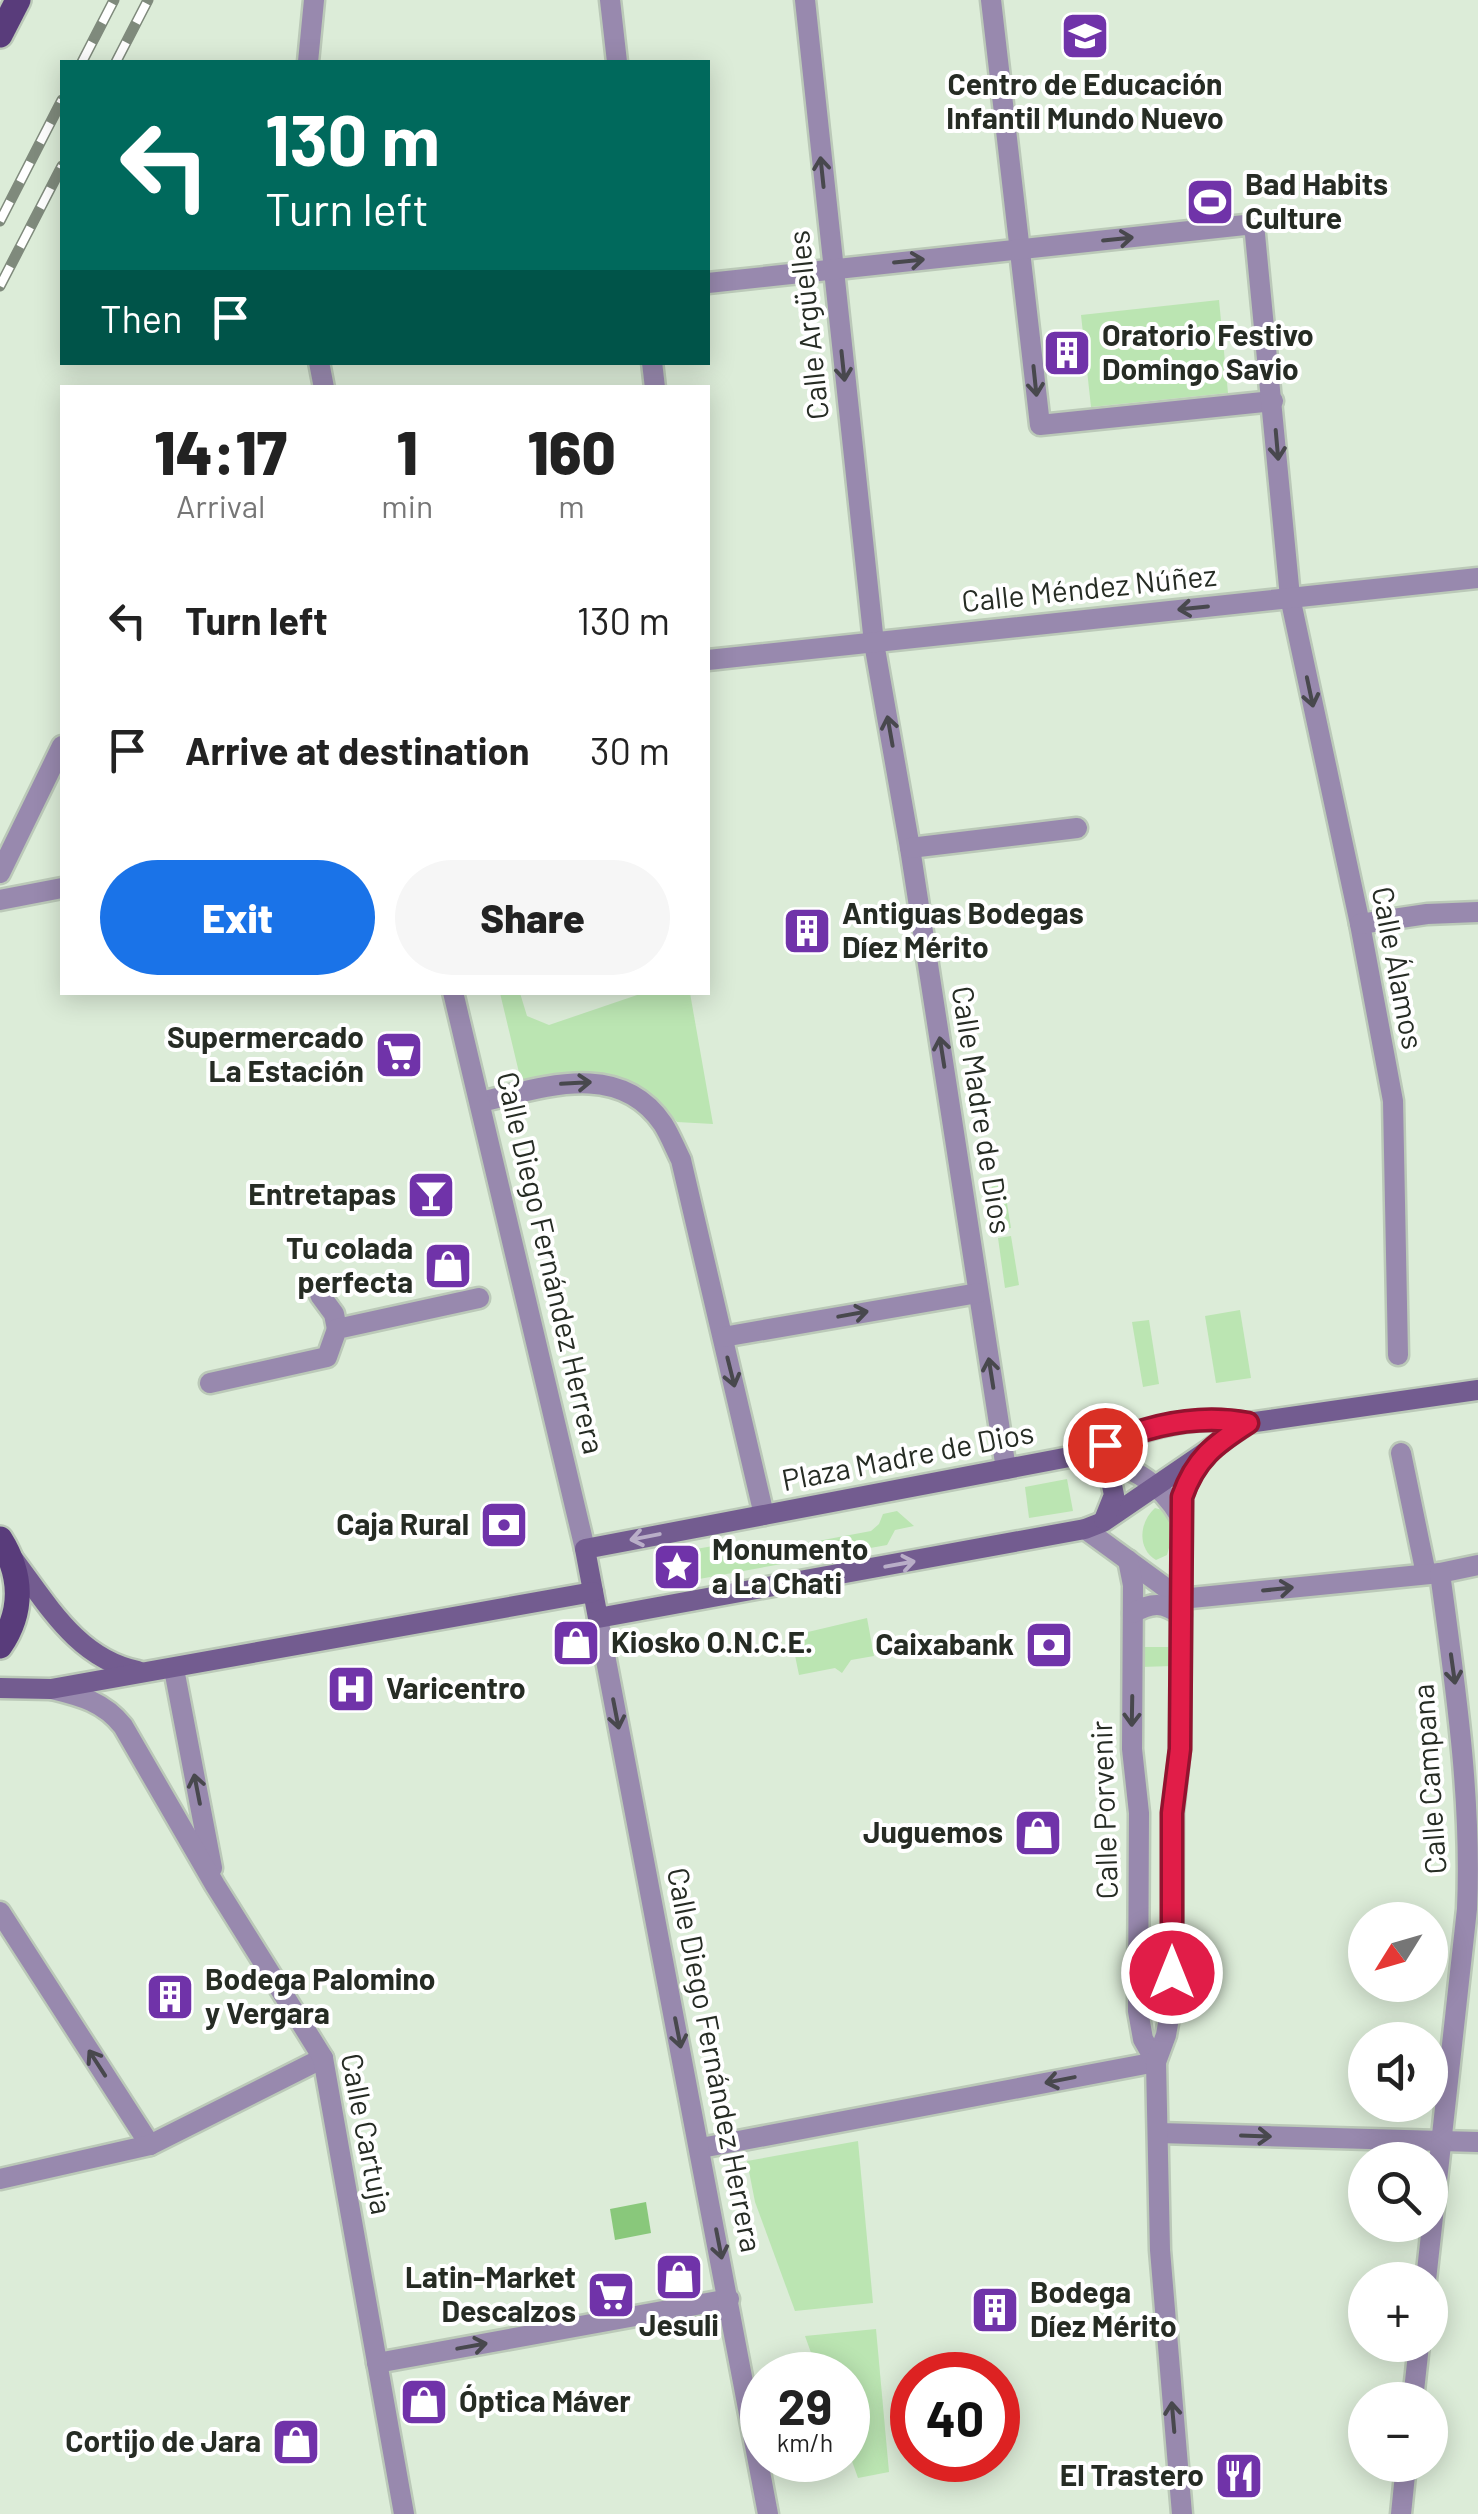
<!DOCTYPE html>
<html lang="en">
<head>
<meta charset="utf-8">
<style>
	body { margin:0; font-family:Barlow,sans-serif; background:#f6f6f6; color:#222; height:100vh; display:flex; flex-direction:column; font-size:38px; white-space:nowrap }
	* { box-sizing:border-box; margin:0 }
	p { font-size:32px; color:#767676 }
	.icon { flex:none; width:55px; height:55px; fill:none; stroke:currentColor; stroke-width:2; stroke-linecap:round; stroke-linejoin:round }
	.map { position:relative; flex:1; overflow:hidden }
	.details { position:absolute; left:60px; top:385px; width:650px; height:610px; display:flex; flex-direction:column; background:#fff; border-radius:0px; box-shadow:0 5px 25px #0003 }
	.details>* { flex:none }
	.top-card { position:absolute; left:60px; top:60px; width:650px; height:305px; border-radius:0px; box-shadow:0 5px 25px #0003; background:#00695c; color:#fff; overflow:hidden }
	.needle { width:65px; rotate:233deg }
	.controls { position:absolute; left:1348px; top:1902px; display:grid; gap:20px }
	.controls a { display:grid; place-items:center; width:100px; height:100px; border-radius:50%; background:#fff; box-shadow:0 5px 25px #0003; font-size:50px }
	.speed { position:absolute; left:740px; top:2352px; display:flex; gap:20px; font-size:50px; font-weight:700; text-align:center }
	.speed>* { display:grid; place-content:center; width:130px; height:130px; border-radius:50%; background:#fff; box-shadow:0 5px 25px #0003; line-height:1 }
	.speed small { font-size:25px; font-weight:400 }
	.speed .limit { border:15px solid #d22; background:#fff; color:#111 }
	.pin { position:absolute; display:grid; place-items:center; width:85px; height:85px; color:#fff; margin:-42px; border:5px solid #fff; border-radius:50%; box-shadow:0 2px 10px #0007 }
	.me { position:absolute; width:110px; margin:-55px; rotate:0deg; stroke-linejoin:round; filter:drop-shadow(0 0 8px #0008) }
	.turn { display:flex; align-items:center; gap:35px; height:210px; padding:0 40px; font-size:45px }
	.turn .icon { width:130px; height:130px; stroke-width:2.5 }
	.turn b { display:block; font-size:70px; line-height:85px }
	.then { display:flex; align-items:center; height:95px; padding:0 40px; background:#0003; gap:20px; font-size:38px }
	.eta { display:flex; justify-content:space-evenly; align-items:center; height:170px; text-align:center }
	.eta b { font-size:60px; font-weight:800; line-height:70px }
	.action { display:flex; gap:20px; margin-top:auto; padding:20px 40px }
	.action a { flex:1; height:115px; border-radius:60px; background:#1a73e8; color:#fff; font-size:40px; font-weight:800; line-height:115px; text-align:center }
	.action a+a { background:#f6f6f6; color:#222 }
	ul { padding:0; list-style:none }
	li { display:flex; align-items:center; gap:30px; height:130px; padding:0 40px }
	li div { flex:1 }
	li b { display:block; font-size:38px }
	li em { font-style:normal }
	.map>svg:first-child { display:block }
	.green { fill:#bbe5b2 }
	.water { fill:#89c87b }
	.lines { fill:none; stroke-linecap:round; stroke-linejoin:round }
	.pedestrian-casing { stroke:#bbc9b8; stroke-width:25 }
	.minor-casing { stroke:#bbc9b8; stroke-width:25 }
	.tertiary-casing { stroke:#bbc9b8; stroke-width:25 }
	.secondary-casing { stroke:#bbc9b8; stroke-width:25 }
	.primary-casing { stroke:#bbc9b8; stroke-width:30 }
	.pedestrian { stroke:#9889ae; stroke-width:20 }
	.minor { stroke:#9889ae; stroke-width:20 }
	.tertiary { stroke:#9889ae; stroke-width:20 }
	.secondary { stroke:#735c90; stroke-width:20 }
	.primary { stroke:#593c7b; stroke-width:25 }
	.rail-casing { stroke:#7f8a7c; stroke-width:11 }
	.rail { stroke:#fff; stroke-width:8; stroke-dasharray:22; stroke-linecap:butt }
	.oneway { stroke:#48484d }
	.oneway2 { stroke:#b9aec8 }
	.route-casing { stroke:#92132f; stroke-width:25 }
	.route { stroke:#e11d48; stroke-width:18 }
	.labels { text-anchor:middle; stroke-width:8; stroke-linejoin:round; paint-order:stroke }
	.poi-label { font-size:30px; font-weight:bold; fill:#262c24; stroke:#fff; text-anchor:start }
	.street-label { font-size:30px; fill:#262c24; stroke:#fff }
</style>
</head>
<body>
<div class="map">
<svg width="1478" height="2514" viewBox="0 0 1478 2514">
	<rect width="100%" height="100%" fill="#dcecd8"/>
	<g class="green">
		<path d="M 1219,300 L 1228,393 L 1091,407 L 1081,315 Z"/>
		<path d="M 500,993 L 520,993 L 527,1016 L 549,1025 L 643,993 L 690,993 L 713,1124 L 677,1122 C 632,1062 588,1068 521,1081 Z"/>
		<path d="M 1003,1179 L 1011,1228 L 996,1230 L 990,1190 L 996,1180 Z"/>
		<path d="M 1011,1236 L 1019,1285 L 1005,1288 L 998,1238 Z"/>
		<path d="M 1240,1310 L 1251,1378 L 1216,1383 L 1205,1316 Z"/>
		<path d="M 1149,1320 L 1159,1384 L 1143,1387 L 1132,1322 Z"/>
		<path d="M 1067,1479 L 1073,1511 L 1029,1518 L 1025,1487 Z"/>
		<path d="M 1155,1508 L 1166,1511 L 1173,1533 L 1167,1555 L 1156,1560 C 1137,1549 1139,1522 1155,1508 Z"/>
		<path d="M 897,1511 L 914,1526 L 895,1530 L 887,1545 L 666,1585 L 661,1555 L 719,1545 L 723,1559 L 871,1531 L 879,1524 L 883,1514 Z"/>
		<path d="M 867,1618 L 874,1656 L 851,1660 L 842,1673 L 835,1668 L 799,1675 L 791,1636 Z"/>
		<path d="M 1139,1647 L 1174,1647 L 1173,1666 L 1140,1667 Z"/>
		<path d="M 858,2141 L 873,2303 L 795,2311 L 755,2202 L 747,2161 Z"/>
		<path d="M 876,2329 L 889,2472 L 858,2478 L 848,2450 L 848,2375 L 819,2375 L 805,2336 Z"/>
	</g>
	<path class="water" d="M 646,2202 L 651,2233 L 615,2240 L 610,2209 Z"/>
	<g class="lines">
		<g class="pedestrian-casing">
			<g id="pedestrian">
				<path d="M 320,1295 L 334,1314 L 337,1329"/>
				<path d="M 210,1383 L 327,1357 L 337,1329 L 479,1298"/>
			</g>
		</g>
		<g class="minor-casing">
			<g id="minor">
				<path d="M 610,0 L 617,62"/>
				<path d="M 805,0 L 874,643 L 910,848 L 1006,1469"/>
				<path d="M 991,0 L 1040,425 L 1273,401"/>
				<path d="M 708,283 L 1254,224 L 1290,597 L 1360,924 L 1393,1101 L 1398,1355"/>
				<path d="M 652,362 L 655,388"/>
				<path d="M 708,660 L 1478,578"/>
				<path d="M 910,848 L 1077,828"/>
				<path d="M 0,873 L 62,746"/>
				<path d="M 0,900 L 62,888"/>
				<path d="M 1360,924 L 1427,914 L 1478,912"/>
				<path d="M 480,1102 C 542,1088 619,1059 663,1124 C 670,1135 675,1148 681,1160 L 764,1515"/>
				<path d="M 723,1337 L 978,1293"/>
				<path d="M 1401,1453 L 1426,1574"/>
				<path d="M 1181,1599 L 1440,1573 L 1478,1565"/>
				<path d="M 0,1912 L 150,2145"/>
				<path d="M 1159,2133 L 1478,2142"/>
				<path d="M 701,2148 L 1156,2062"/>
				<path d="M 0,2179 L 150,2145 L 323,2058"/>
				<path d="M 1426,2280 L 1467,1909 C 1472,1797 1455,1684 1440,1573"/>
				<path d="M 377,2363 L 729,2299"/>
				<path d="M 1413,2400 L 1419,2345"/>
				<path d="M 1401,2514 L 1406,2465"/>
			</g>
		</g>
		<g class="tertiary-casing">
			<g id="tertiary">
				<path d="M 308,62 L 314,0"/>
				<path d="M 319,362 L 324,388"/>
				<path d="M 453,992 L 585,1549"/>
				<path d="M 1085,1454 C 1126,1464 1160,1480 1181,1518"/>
				<path d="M 1085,1529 L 1181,1599"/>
				<path d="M 1128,1560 L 1133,1585 L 1132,1749 L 1139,1813 L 1138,2011 L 1143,2039 L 1156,2062"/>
				<path d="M 1133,1613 C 1152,1602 1163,1602 1181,1615"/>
				<path d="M 598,1618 L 768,2514"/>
				<path d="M 174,1669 L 212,1868"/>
				<path d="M 52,1689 C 81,1696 104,1702 123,1726 L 215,1885 L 323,2058 L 404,2514"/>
				<path d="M 1182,2514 L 1160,2250 L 1156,2062 L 1166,2035 L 1172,2001 L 1173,1813 L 1180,1749 L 1182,1497 L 1192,1470 L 1205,1457"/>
			</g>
		</g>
		<g class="secondary-casing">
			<g id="secondary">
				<path d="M 1248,1423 L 1103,1522 L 1085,1529 L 598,1618 L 585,1549 L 1085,1454 C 1138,1430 1190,1413 1248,1423 L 1478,1390"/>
				<path d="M 1085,1454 L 1109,1471 L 1114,1495 L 1104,1520"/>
				<path d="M 14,1560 C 48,1605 78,1659 138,1671"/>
				<path d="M 0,1688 L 51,1689 L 593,1592"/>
			</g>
		</g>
		<g class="primary-casing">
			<g id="primary">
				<path d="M 0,35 L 18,0"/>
				<path d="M 0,1539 C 22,1574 24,1611 0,1646"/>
			</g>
		</g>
		<use href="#pedestrian" class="pedestrian"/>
		<use href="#minor" class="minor"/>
		<use href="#tertiary" class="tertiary"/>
		<use href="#secondary" class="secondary"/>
		<use href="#primary" class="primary"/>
		<g class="rail-casing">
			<g id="rail">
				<path d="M 82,62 L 114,0"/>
				<path d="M 116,62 L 148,0"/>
				<path d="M 0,221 L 62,100"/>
				<path d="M 0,286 L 62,166"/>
			</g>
		</g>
		<use href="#rail" class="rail"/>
	</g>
	<defs><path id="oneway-shaft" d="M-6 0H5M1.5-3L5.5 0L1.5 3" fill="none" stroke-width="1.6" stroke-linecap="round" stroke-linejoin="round" transform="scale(2.5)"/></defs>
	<g class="oneway">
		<use href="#oneway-shaft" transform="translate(822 172) rotate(-96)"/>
		<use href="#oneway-shaft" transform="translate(1118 239) rotate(-6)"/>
		<use href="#oneway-shaft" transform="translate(909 261) rotate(-6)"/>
		<use href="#oneway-shaft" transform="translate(843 366) rotate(84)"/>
		<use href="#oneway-shaft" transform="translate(1035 381) rotate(84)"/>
		<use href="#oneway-shaft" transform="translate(1277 445) rotate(85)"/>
		<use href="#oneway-shaft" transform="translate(1193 608) rotate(174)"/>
		<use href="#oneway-shaft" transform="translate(1310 692) rotate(78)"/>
		<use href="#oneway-shaft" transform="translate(890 731) rotate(-100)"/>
		<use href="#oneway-shaft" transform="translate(942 1052) rotate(-99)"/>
		<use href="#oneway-shaft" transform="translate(576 1083) rotate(-3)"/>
		<use href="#oneway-shaft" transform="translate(853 1314) rotate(-10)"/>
		<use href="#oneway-shaft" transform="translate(731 1372) rotate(76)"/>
		<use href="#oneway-shaft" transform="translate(991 1373) rotate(-99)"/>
		<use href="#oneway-shaft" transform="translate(1278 1589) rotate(-6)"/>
		<use href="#oneway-shaft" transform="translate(1453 1669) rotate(82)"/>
		<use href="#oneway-shaft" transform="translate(1132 1711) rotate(91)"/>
		<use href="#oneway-shaft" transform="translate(616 1714) rotate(79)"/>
		<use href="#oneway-shaft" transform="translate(197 1789) rotate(-101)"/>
		<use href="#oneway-shaft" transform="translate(678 2033) rotate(79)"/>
		<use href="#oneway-shaft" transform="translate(97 2063) rotate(-123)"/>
		<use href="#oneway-shaft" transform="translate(1060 2080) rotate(169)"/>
		<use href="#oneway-shaft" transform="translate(1256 2136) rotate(2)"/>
		<use href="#oneway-shaft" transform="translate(719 2244) rotate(79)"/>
		<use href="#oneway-shaft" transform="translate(472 2346) rotate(-10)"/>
		<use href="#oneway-shaft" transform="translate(1173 2417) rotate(-95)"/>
	</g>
	<g class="oneway2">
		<use href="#oneway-shaft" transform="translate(645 1537) rotate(169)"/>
		<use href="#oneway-shaft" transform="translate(900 1564) rotate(-10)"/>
	</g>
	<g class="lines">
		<g class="route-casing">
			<path id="route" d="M 1105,1445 C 1151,1424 1199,1414 1248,1423 C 1215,1444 1195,1459 1182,1497 L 1180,1749 L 1172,1813 L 1172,1973"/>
		</g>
		<use href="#route" class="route"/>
	</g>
	<defs>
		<g id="school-square" transform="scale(2.5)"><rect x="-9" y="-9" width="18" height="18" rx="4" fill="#7033a9" stroke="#fff"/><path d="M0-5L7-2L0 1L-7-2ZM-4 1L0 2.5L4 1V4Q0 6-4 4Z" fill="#fff"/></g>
		<g id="stadium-square" transform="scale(2.5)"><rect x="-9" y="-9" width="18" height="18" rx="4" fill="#7033a9" stroke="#fff"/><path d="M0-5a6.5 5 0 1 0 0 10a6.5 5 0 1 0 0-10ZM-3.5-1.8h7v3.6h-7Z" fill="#fff"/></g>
		<g id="building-square" transform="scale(2.5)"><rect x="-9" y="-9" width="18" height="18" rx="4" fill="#7033a9" stroke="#fff"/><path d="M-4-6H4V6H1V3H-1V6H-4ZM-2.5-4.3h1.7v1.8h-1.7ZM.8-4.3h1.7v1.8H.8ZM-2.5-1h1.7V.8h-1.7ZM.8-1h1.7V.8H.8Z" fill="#fff"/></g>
		<g id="supermarket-square" transform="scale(2.5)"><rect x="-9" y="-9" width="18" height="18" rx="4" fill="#7033a9" stroke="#fff"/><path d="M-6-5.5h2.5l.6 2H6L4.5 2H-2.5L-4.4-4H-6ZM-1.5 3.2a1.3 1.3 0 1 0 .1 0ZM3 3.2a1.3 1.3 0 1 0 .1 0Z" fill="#fff"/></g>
		<g id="bar-square" transform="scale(2.5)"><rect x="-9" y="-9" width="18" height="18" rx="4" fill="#7033a9" stroke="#fff"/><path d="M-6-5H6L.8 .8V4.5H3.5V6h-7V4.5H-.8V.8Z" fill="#fff"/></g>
		<g id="shop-square" transform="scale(2.5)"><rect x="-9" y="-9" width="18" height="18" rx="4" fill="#7033a9" stroke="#fff"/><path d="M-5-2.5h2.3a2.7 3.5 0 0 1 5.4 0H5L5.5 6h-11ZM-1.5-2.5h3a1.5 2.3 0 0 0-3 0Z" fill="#fff"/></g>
		<g id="bank-square" transform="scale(2.5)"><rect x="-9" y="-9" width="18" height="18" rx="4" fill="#7033a9" stroke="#fff"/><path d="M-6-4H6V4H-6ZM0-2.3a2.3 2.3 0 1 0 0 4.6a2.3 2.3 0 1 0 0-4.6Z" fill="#fff"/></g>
		<g id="sight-square" transform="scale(2.5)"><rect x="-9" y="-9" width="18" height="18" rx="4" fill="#7033a9" stroke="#fff"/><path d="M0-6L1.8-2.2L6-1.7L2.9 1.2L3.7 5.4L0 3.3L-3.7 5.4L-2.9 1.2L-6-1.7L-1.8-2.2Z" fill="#fff"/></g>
		<g id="hospital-square" transform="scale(2.5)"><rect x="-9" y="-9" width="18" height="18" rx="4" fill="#7033a9" stroke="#fff"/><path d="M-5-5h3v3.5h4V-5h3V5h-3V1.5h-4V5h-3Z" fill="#fff"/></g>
		<g id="restaurant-square" transform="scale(2.5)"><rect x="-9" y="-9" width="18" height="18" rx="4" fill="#7033a9" stroke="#fff"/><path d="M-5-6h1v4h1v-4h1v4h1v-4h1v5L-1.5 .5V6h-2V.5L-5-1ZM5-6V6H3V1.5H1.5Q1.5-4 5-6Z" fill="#fff"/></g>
	</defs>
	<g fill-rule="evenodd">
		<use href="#school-square" x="1085" y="36"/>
		<use href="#stadium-square" x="1210" y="202"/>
		<use href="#building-square" x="1067" y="353"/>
		<use href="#building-square" x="807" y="931"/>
		<use href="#supermarket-square" x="399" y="1055"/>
		<use href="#bar-square" x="431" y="1195"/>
		<use href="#shop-square" x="448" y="1266"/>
		<use href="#bank-square" x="504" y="1525"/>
		<use href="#sight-square" x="677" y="1567"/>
		<use href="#shop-square" x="576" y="1643"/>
		<use href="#bank-square" x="1049" y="1645"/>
		<use href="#hospital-square" x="351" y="1689"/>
		<use href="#shop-square" x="1038" y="1833"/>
		<use href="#building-square" x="170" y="1997"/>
		<use href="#shop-square" x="679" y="2277"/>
		<use href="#supermarket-square" x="611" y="2295"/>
		<use href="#building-square" x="995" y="2310"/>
		<use href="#shop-square" x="424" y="2402"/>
		<use href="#shop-square" x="296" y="2442"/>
		<use href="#restaurant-square" x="1239" y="2476"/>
	</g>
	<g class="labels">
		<g class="poi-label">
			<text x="1085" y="95" text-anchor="middle">Centro de Educación<tspan x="1085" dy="34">Infantil Mundo Nuevo</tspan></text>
			<text x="1245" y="195">Bad Habits<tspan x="1245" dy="34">Culture</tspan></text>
			<text x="1102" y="346">Oratorio Festivo<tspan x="1102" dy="34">Domingo Savio</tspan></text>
			<text x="842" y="924">Antiguas Bodegas<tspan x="842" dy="34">Díez Mérito</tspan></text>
			<text x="364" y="1048" text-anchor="end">Supermercado<tspan x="364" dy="34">La Estación</tspan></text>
			<text x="396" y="1205" text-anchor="end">Entretapas</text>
			<text x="413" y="1259" text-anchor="end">Tu colada<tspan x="413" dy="34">perfecta</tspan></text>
			<text x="469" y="1535" text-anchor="end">Caja Rural</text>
			<text x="712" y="1560">Monumento<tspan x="712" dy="34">a La Chati</tspan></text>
			<text x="611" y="1653">Kiosko O.N.C.E.</text>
			<text x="1014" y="1655" text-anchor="end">Caixabank</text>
			<text x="386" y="1699">Varicentro</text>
			<text x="1003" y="1843" text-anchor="end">Juguemos</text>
			<text x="205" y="1990">Bodega Palomino<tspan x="205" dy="34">y Vergara</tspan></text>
			<text x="576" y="2288" text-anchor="end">Latin-Market<tspan x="576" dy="34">Descalzos</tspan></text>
			<text x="1030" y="2303">Bodega<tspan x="1030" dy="34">Díez Mérito</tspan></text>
			<text x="679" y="2336" text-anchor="middle">Jesuli</text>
			<text x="459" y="2412">Óptica Máver</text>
			<text x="261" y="2452" text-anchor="end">Cortijo de Jara</text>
			<text x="1204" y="2486" text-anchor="end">El Trastero</text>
		</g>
		<g class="street-label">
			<text transform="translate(809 325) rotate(-96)" y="10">Calle Argüelles</text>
			<text transform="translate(1089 589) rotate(-6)" y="10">Calle Méndez Núñez</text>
			<text transform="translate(1397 968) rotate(79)" y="10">Calle Álamos</text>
			<text transform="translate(981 1110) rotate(81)" y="10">Calle Madre de Dios</text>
			<text transform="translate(550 1263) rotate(77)" y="10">Calle Diego Fernández Herrera</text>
			<text transform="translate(908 1457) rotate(-11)" y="10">Plaza Madre de Dios</text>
			<text transform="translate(1430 1779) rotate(-94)" y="10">Calle Campana</text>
			<text transform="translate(1105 1810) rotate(-92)" y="10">Calle Porvenir</text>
			<text transform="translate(714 2060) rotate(79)" y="10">Calle Diego Fernández Herrera</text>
			<text transform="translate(366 2134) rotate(79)" y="10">Calle Cartuja</text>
		</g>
	</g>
</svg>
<div class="controls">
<a><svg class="needle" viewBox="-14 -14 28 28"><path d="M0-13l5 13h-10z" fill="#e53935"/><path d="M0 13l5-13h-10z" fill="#767676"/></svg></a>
<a><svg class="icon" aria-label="sound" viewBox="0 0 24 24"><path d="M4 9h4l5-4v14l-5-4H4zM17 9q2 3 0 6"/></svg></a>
<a><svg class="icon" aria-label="search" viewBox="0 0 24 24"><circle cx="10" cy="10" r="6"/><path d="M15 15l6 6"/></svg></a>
<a>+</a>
<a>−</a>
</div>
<div class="speed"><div>29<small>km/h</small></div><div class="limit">40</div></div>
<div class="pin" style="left:1105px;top:1445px;background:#d93025"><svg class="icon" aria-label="arrive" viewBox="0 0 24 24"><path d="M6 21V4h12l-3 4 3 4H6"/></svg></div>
<svg class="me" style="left:1172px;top:1973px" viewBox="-20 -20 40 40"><circle r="17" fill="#e11d48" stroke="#fff" stroke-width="3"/><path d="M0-11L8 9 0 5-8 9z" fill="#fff"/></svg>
<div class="top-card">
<div class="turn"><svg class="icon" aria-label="left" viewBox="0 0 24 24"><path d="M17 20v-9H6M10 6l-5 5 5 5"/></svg><div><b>130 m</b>Turn left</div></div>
<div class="then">Then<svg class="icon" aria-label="arrive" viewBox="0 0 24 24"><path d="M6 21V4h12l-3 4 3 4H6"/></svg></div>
</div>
<section class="details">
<div class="eta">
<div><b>14:17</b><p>Arrival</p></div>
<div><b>1</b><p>min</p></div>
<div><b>160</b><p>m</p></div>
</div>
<ul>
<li><svg class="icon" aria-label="left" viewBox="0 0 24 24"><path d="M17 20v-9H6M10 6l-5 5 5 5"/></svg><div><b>Turn left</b></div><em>130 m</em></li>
<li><svg class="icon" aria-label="arrive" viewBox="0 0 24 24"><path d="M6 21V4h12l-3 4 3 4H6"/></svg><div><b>Arrive at destination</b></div><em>30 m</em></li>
</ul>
<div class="action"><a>Exit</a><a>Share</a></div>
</section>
</div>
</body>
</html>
